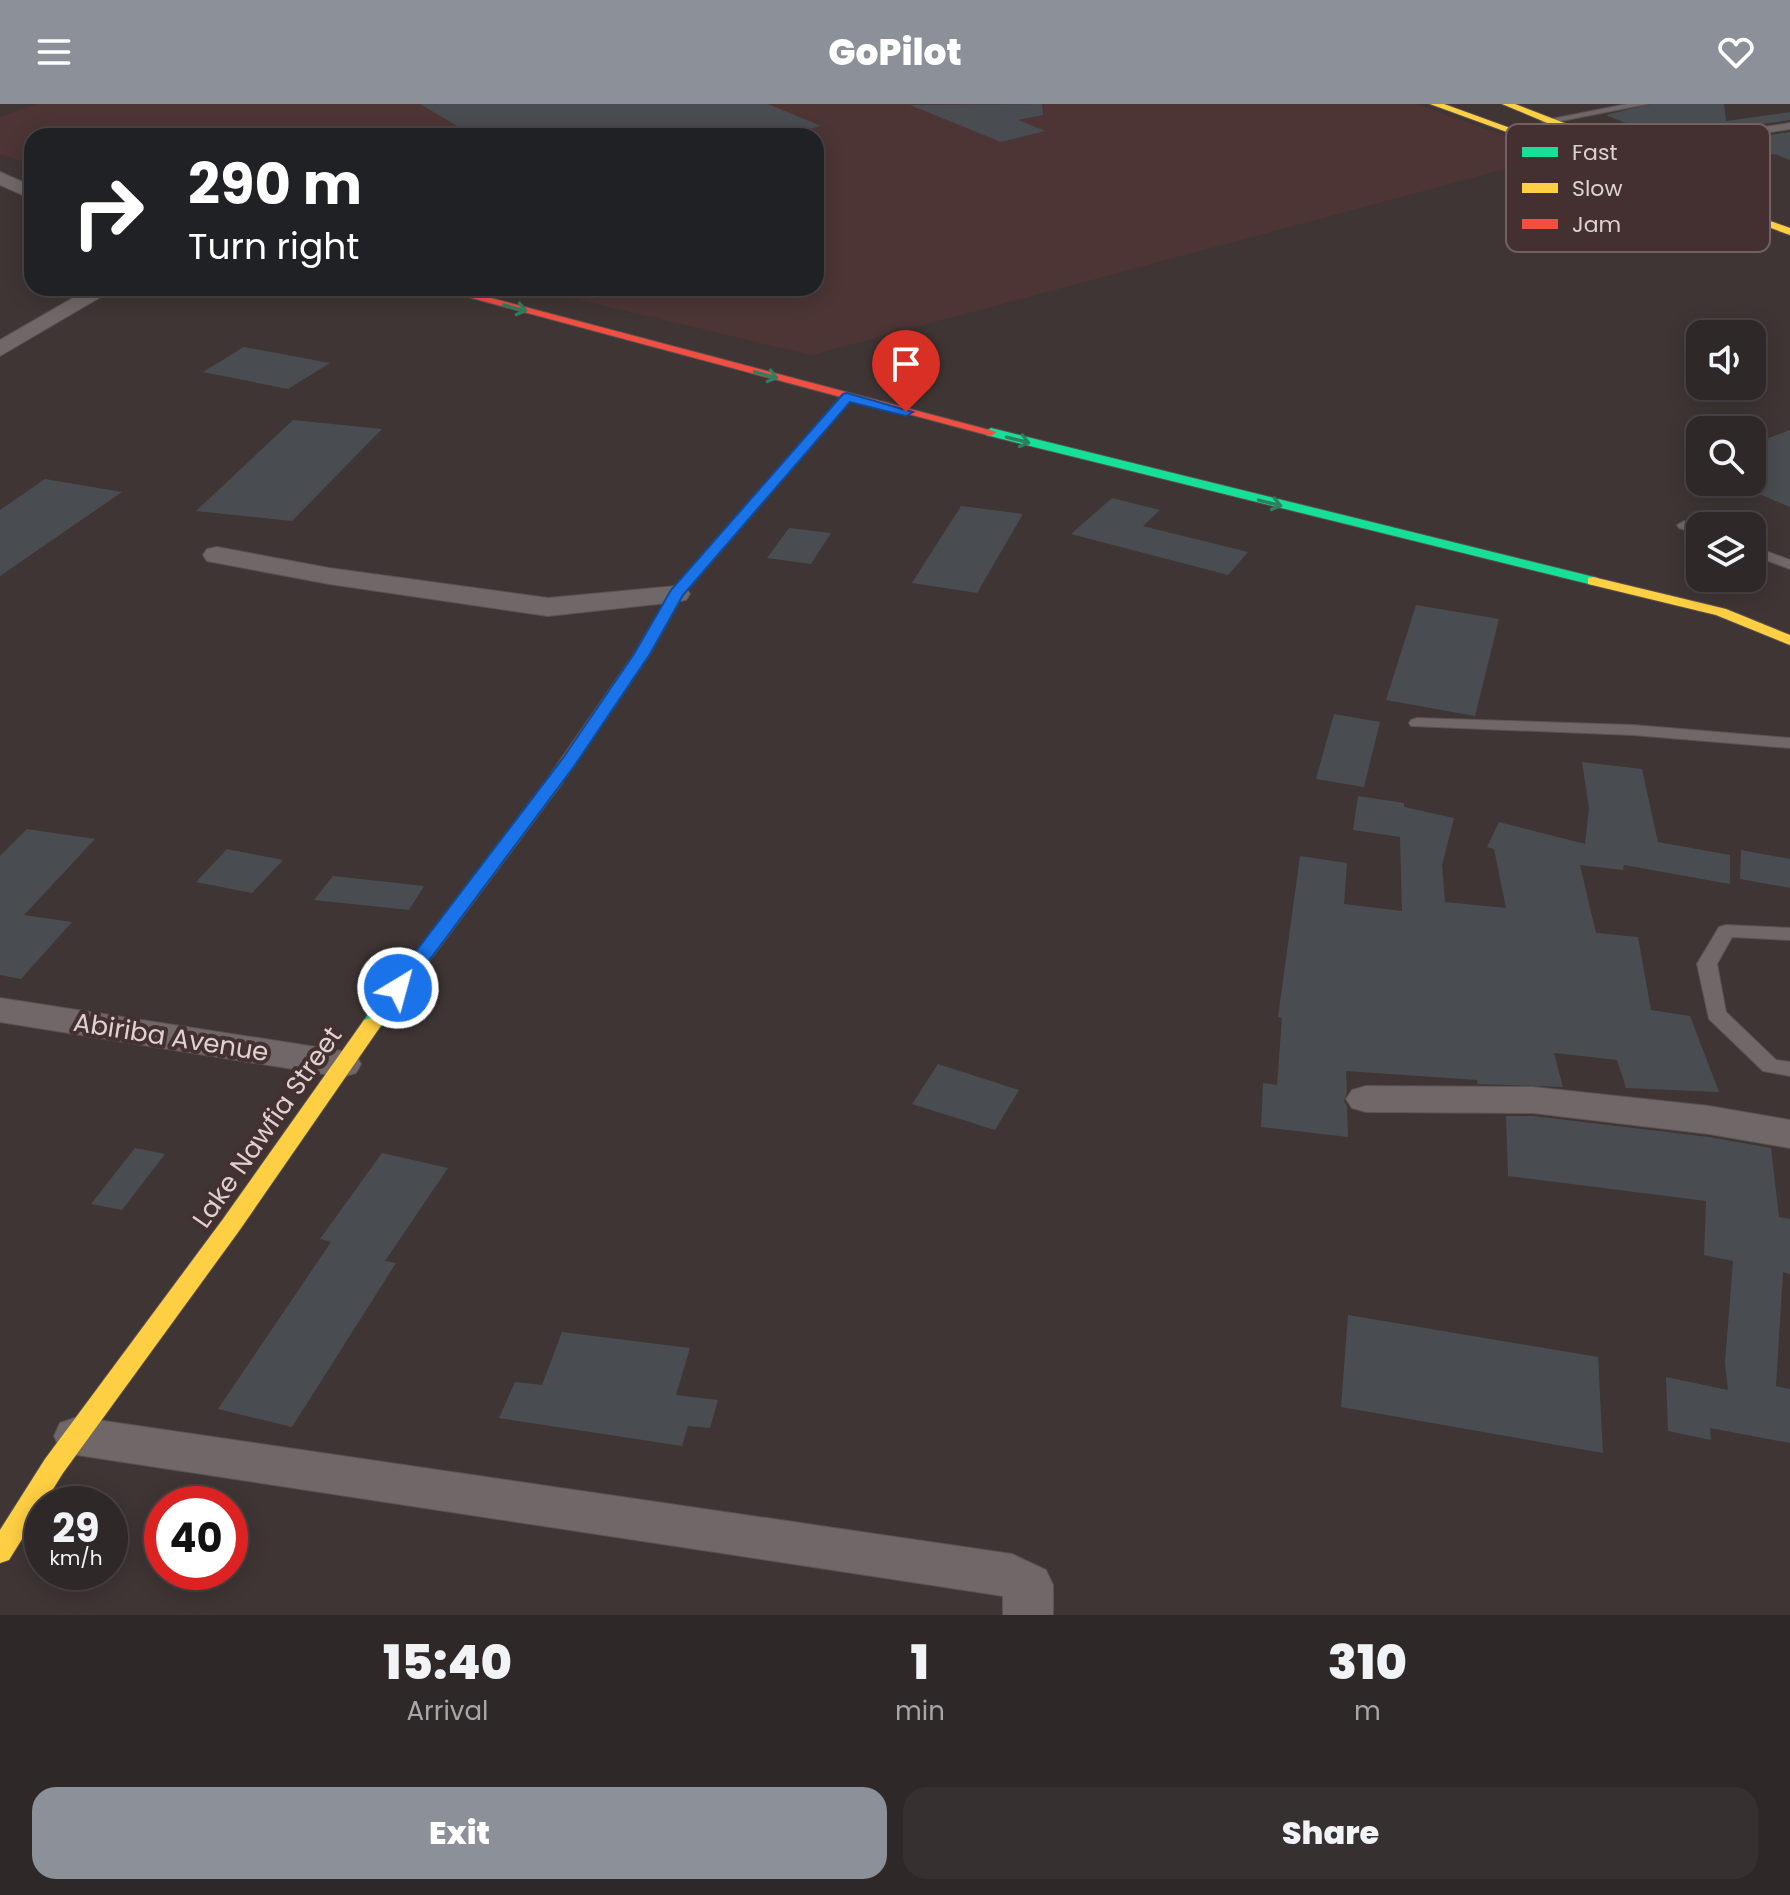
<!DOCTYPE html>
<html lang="en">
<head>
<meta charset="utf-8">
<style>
	body { margin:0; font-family:Poppins,sans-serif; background:#373030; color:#f1f3f6; height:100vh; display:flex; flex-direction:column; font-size:30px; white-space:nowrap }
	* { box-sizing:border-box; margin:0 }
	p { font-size:26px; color:#a7a6a8 }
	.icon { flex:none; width:44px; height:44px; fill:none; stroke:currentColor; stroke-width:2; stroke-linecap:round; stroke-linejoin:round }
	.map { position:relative; height:1511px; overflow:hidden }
	.drawer { display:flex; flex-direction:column; background:#2f2828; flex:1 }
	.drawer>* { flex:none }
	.banner { position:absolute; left:24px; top:24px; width:800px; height:168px; border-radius:24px; box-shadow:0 4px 20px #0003,0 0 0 2px #4a4445; background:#202124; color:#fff; overflow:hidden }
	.tools { position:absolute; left:1686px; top:216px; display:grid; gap:16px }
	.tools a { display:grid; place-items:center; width:80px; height:80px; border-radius:16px; background:#2f2828; box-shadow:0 4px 20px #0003,0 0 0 2px #4a4445; font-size:40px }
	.speed { position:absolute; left:24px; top:1382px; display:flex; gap:16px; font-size:40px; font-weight:700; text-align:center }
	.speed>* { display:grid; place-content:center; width:104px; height:104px; border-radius:50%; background:#2f2828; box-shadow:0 4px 20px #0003,0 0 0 2px #4a4445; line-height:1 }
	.speed small { font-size:20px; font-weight:400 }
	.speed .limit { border:12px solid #d22; background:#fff; color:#111 }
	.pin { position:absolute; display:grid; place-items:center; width:68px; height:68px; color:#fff; margin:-82px -34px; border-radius:50% 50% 50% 0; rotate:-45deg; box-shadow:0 0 8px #0007 }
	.pin .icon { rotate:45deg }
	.me { position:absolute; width:88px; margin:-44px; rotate:37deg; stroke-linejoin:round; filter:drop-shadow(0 0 6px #0008) }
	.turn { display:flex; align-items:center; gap:28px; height:168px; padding:0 32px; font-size:36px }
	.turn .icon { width:104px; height:104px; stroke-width:2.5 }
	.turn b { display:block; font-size:56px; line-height:68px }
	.eta { display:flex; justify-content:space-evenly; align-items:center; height:136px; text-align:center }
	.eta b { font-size:48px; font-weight:800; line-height:56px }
	.button { display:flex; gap:16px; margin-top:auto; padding:16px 32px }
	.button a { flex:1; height:92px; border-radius:24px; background:#8c9099; color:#fff; font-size:32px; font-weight:800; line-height:92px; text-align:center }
	.button a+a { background:#373030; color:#f1f3f6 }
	header { display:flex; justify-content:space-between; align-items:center; height:104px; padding:0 32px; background:#8c9099; color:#fff; font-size:36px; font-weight:800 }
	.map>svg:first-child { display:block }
	.built { fill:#4d3535 }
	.building { fill:#494d51 }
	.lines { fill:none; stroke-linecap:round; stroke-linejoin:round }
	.lane-casing { stroke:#5a5151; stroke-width:2 }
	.street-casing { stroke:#5a5151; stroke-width:2 }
	.fast-casing { stroke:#5a5151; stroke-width:2 }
	.slow-casing { stroke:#5a5151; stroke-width:2 }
	.jam-casing { stroke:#5a5151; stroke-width:2 }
	.lane { fill:#706868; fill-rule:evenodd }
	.street { fill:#706868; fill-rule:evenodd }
	.fast { fill:#16e098; fill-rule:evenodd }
	.slow { fill:#ffcf43; fill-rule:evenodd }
	.jam { fill:#f24e42; fill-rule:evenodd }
	.oneway { stroke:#2f7f5f }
	.route { fill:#1a73e8; stroke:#114b97; stroke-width:2 }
	.labels { text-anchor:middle; stroke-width:8; stroke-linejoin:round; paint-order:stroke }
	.street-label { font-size:26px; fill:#ded2d1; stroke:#443030 }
	.key { fill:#443030; stroke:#726160; stroke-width:2 }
	.key-label { font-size:22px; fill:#ded2d1 }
</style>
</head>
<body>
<header><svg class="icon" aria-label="menu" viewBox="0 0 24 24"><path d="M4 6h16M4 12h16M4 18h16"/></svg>GoPilot<svg class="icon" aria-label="heart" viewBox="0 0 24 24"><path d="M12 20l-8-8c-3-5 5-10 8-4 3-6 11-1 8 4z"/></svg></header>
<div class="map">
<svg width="1790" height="1511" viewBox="0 0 1790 1511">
	<rect width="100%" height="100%" fill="#3f3535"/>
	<path class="built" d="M 37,0 L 1416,0 L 1558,51 L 812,251 L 529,184 L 816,184 L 816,32 L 32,32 L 32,61 L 0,50 L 0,13 Z"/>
	<g class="building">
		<path d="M 420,0 L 768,0 L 821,22 L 778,32 L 474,32 Z"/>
		<path d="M 1042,0 L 1043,11 L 1018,16 L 1045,27 L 1001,38 L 910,1 Z"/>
		<path d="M 1650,0 L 1724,0 L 1726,17 L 1790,8 L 1790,16 L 1665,35 L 1606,11 Z"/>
		<path d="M 1790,28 L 1790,56 L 1775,50 L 1748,56 L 1707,41 Z"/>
		<path d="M 244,243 L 330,259 L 288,285 L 203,268 Z"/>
		<path d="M 293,316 L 382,325 L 292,417 L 196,407 Z"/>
		<path d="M 1790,326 L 1790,403 L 1752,387 L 1752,340 Z"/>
		<path d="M 45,375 L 122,388 L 0,472 L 0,406 Z"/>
		<path d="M 1112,394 L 1160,406 L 1143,422 L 1248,448 L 1228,471 L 1071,430 Z"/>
		<path d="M 961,402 L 1023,410 L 977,489 L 912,479 Z"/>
		<path d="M 789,424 L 831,429 L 811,460 L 767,454 Z"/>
		<path d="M 1416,501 L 1499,515 L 1475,612 L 1386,596 Z"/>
		<path d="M 1334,610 L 1380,618 L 1364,683 L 1316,675 Z"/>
		<path d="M 1582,658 L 1642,665 L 1658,738 L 1730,751 L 1730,780 L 1624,761 L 1623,766 L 1580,761 L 1596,829 L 1638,833 L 1651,906 L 1690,912 L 1719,988 L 1626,984 L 1617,956 L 1554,949 L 1563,983 L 1478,980 L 1477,976 L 1346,967 L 1347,988 L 1344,997 L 1347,1002 L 1348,1033 L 1261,1023 L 1263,979 L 1277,981 L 1282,914 L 1278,913 L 1300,752 L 1347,759 L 1344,800 L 1402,807 L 1400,733 L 1353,726 L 1358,692 L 1404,699 L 1404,703 L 1454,714 L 1442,761 L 1445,798 L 1506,804 L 1494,745 L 1487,743 L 1499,718 L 1585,740 L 1589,704 Z"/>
		<path d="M 27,725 L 95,735 L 24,811 L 72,818 L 21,875 L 0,871 L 0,752 Z"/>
		<path d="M 227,745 L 283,756 L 252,789 L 196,778 Z"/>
		<path d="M 1741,746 L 1790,755 L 1790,784 L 1740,775 Z"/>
		<path d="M 333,772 L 424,782 L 409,806 L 314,796 Z"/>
		<path d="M 938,960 L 1019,986 L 995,1026 L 912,1000 Z"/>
		<path d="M 1506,1012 L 1533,1012 L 1709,1033 L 1771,1044 L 1779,1113 L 1790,1115 L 1790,1170 L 1783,1168 L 1776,1282 L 1790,1285 L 1790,1339 L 1710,1324 L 1711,1336 L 1668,1327 L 1666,1273 L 1728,1286 L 1725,1259 L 1733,1157 L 1704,1151 L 1706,1097 L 1508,1072 Z"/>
		<path d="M 135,1044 L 165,1050 L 122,1106 L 91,1100 Z"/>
		<path d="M 382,1049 L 448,1064 L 385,1157 L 396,1159 L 292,1323 L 218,1305 L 331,1138 L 320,1135 Z"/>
		<path d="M 1348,1211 L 1598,1253 L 1603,1349 L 1341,1303 Z"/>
		<path d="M 562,1228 L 690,1244 L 676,1291 L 718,1296 L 710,1324 L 688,1322 L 682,1342 L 499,1314 L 515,1278 L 542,1281 Z"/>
	</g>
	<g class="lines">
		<g class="lane-casing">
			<g id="lane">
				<path d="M 1627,0 L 1647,0 L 1546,20 L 1541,17 Z"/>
				<path d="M 1790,19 L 1790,25 L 1672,44 L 1651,44 L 1633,52 L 1628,49 L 1649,38 L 1672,38 Z"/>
				<path d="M 1684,417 L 1700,422 L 1700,431 L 1679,424 L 1677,421 Z"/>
				<path d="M 1752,442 L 1790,456 L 1790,465 L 1752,451 Z"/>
				<path d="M 1417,614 L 1633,621 L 1790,634 L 1790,644 L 1633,631 L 1411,622 L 1409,619 L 1411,616 Z"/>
				<path d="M 1726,821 L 1790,824 L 1790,836 L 1732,833 L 1717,860 L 1726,908 L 1776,956 L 1790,958 L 1790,972 L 1763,967 L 1709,915 L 1697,860 L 1719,823 Z"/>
			</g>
		</g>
		<g class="street-casing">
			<g id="street">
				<path d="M 0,68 L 32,82 L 32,95 L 0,81 Z"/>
				<path d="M 90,184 L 116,184 L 0,252 L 0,236 Z"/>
				<path d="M 217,443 L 329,464 L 548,494 L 676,482 L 686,484 L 690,490 L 686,496 L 676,498 L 548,512 L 329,480 L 207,457 L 203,451 L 207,445 Z"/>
				<path d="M 0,894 L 342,947 L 356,951 L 361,960 L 356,969 L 342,973 L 0,918 Z"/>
				<path d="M 1366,982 L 1533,983 L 1709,1002 L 1790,1016 L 1790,1044 L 1709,1030 L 1533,1009 L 1366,1008 L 1352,1004 L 1346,995 L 1352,986 Z"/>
				<path d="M 77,1313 L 1012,1450 L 1046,1466 L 1053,1481 L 1053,1511 L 1003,1511 L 1003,1492 L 77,1351 L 60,1345 L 54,1332 L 60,1319 Z"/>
			</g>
		</g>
		<g class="fast-casing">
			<g id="fast">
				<path d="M 991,324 L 1598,474 L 1600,477 L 1593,481 L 986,331 L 985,328 Z"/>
				<path d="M 554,673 L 563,678 L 378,926 L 364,926 L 361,921 L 364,916 L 548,674 Z"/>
			</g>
		</g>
		<g class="slow-casing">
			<g id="slow">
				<path d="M 1430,0 L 1444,0 L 1626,66 L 1649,61 L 1502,0 L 1515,0 L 1650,52 L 1660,60 L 1660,64 L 1636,69 L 1790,124 L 1790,131 Z"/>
				<path d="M 1593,473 L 1726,505 L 1790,531 L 1790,541 L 1716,511 L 1588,480 L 1588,474 Z"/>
				<path d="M 371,914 L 378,916 L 381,921 L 378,926 L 239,1127 L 63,1369 L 9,1456 L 0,1459 L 0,1426 L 45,1355 L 223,1115 L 364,916 Z"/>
			</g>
		</g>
		<g class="jam-casing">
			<path id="jam" d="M 434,184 L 453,184 L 997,328 L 991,332 L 852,295 L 682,492 L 650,550 L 560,682 L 548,682 L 545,678 L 634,550 L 671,487 L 841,293 Z"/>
		</g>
		<use href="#lane" class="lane"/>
		<use href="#street" class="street"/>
		<use href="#fast" class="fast"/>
		<use href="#slow" class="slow"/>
		<use href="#jam" class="jam"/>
	</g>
	<defs><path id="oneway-shaft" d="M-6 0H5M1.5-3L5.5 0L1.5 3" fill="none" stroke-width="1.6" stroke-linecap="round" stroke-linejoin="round" transform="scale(2)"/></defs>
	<g class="oneway">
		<use href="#oneway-shaft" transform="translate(515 204) rotate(15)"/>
		<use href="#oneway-shaft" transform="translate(766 271) rotate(15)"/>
		<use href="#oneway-shaft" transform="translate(1018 336) rotate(14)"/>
		<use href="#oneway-shaft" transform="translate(1270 399) rotate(14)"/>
	</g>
	<path class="route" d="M 847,289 L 913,308 L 906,312 L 850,298 L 683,491 L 650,550 L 575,661 L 405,889 L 391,889 L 389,884 L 391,880 L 563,654 L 634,550 L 671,486 L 843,290 Z"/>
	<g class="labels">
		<g class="street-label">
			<text transform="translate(171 933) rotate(9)" y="9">Abiriba Avenue</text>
			<text transform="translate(267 1023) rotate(-55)" y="9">Lake Nawfia Street</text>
		</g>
	</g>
	<rect x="1506" y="20" width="264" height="128" rx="12" class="key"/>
	<rect x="1522" y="43" width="36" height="10" fill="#16e098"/>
	<rect x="1522" y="79" width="36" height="10" fill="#ffcf43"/>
	<rect x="1522" y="115" width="36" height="10" fill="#f24e42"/>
	<g class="key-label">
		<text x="1572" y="56">Fast</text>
		<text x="1572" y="92">Slow</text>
		<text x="1572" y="128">Jam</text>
	</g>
</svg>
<div class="tools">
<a><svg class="icon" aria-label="sound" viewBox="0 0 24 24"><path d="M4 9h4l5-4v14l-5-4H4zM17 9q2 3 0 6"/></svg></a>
<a><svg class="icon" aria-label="search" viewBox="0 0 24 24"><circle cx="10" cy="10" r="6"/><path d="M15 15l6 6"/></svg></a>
<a><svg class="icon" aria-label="layers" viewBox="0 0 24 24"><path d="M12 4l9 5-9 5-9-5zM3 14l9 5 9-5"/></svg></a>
</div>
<div class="speed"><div>29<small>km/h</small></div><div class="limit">40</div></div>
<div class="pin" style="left:906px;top:308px;background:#d93025"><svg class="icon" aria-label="arrive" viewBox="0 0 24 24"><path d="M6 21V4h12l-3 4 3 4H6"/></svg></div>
<svg class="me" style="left:398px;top:884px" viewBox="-20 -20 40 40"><circle r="17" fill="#1a73e8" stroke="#fff" stroke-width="3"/><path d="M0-11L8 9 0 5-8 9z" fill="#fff"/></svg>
<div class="banner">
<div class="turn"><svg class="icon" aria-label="right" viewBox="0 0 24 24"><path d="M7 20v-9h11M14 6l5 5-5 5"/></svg><div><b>290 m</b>Turn right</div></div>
</div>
</div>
<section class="drawer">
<div class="eta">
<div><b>15:40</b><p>Arrival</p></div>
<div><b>1</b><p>min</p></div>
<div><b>310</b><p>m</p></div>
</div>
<div class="button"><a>Exit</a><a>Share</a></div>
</section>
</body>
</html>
